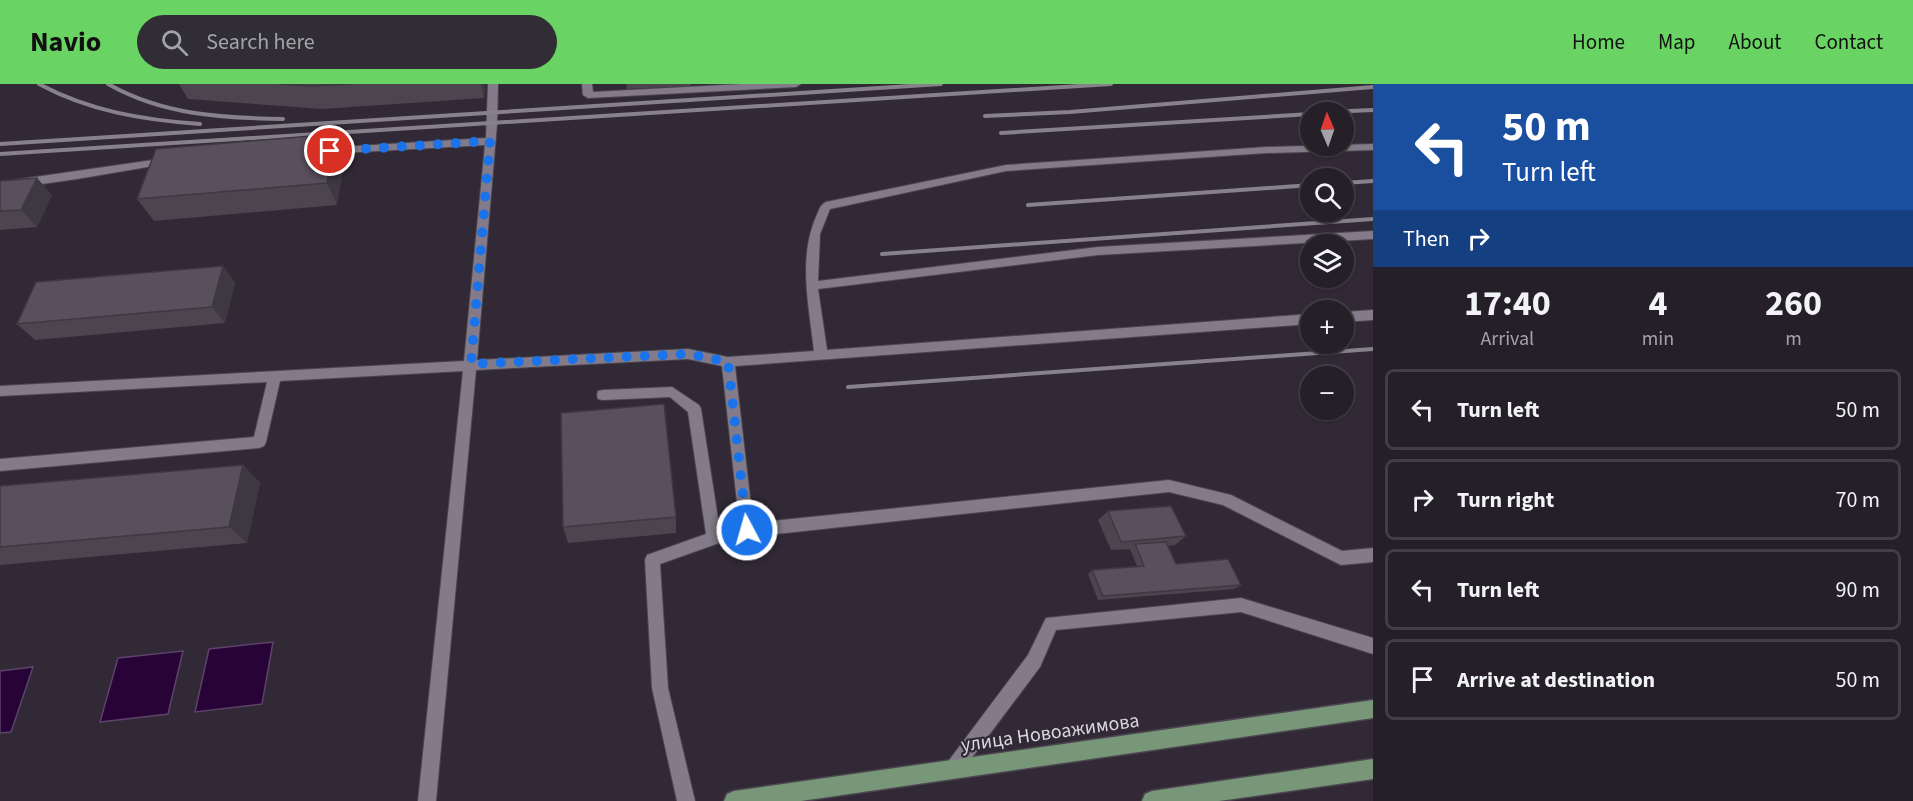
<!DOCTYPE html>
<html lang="en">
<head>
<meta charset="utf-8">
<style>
	body { margin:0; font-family:"Source Sans 3",sans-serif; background:#312d34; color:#f1f3f6; height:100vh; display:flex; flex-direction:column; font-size:22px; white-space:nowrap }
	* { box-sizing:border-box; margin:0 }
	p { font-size:20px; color:#a3a3a8 }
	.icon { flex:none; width:33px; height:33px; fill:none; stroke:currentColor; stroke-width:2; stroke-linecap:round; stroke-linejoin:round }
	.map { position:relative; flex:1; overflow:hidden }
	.side { display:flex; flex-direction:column; background:#252028; width:540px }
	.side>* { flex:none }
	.guide { background:#1a4fa0; color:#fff; overflow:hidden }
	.needle { width:39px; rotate:358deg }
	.tools { position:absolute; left:1300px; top:18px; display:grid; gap:12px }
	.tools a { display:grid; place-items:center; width:54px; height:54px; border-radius:50%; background:#252028; box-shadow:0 2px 4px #0004,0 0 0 2px #423e45; font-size:30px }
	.pin { position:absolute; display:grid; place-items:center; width:51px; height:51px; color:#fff; margin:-26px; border:3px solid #fff; border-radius:50%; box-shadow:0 2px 6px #0007 }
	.me { position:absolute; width:66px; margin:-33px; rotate:354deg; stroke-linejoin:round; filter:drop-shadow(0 0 4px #0008) }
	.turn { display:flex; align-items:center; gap:21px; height:126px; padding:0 30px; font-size:27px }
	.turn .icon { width:78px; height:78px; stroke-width:2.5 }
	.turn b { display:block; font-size:42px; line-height:51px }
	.then { display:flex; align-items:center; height:57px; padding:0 30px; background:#0003; gap:12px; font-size:22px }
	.eta { display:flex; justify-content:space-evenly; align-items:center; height:102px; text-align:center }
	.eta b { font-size:36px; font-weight:700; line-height:42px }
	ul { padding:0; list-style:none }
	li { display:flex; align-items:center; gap:18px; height:81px; margin:0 12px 9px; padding:0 18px; border:3px solid #423e45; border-radius:9px }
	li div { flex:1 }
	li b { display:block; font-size:22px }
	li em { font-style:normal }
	header { display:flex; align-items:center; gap:36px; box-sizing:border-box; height:84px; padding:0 30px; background:#69d364; color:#111 }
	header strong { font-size:28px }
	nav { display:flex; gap:33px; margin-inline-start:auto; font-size:21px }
	.search { width:420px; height:54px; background:#312d34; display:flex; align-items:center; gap:15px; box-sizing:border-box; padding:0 21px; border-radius:33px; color:#a3a3a8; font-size:22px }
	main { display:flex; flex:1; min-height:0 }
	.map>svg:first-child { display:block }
	.water { fill:#270338; stroke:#5d426a; stroke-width:1.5 }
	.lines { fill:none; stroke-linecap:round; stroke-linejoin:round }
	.service-casing { stroke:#4b464f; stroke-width:2 }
	.primary-casing { stroke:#4b464f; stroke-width:3 }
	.service { fill:#837b89; fill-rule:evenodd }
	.primary { fill:#789678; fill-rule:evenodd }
	.rail { stroke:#86818a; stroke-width:4 }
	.wall { fill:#4c4550 }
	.shaded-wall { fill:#3e3841 }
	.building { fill:#58505d; stroke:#3e3841; stroke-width:1.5 }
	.route { stroke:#1a73e8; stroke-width:10; stroke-dasharray:0 18 }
	.labels { text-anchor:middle; stroke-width:4.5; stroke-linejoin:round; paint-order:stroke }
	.near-street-label { font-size:20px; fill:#dad6dd; stroke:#312a36 }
</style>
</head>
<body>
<header>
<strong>Navio</strong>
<div class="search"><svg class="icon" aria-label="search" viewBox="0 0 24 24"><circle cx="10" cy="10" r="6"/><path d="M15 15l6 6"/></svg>Search here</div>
<nav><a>Home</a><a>Map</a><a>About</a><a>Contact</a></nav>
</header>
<main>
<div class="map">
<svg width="1373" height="717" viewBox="0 0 1373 717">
	<rect width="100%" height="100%" fill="#312a36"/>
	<g class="water">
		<path d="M 273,558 L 262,620 L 195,628 L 209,565 Z"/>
		<path d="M 183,567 L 168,630 L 100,638 L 118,574 Z"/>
		<path d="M 33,583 L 11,648 L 0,649 L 0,587 Z"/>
	</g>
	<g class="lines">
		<g class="service-casing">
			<g id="service">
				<path d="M 488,0 L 498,0 L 497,40 L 477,276 L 688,265 L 728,273 L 814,267 C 809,223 798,174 816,133 C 819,126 820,121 826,118 L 1006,81 L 1266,63 L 1373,60 L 1373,66 L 1266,69 L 1006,87 L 830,125 L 820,150 L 818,197 L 1098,163 L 1373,147 L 1373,155 L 1098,171 L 818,205 L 827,266 L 1311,230 L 1311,240 L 735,282 L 753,439 L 1169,396 L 1231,411 L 1342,467 L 1373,464 L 1373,478 L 1341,481 L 1223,421 L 1169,408 L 747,453 L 742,451 L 740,446 L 722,282 L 688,275 L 476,286 L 436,717 L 418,717 L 463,287 L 280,297 L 266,358 L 264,362 L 259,364 L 0,387 L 0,375 L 254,353 L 267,298 L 0,312 L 0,302 L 464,277 L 485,61 L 324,70 L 319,67 L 324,64 L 486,54 Z"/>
				<path d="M 582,0 L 592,0 L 593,8 L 742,0 L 801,0 L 796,3 L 588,14 L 583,11 Z"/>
				<path d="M 167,74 L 172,77 L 171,79 L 77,95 L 0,106 L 0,98 Z"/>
				<path d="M 1373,226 L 1373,236 L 1344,238 L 1344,228 Z"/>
				<path d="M 672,303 L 699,321 L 701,325 L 721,454 L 719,459 L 660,480 L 668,604 L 695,717 L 677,717 L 652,604 L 645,476 L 647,471 L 706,450 L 688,328 L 670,313 L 603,316 L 598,315 L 597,311 L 598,307 L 603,306 Z"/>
				<path d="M 1241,514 L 1373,554 L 1373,570 L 1241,528 L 1056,546 L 1040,583 L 959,691 L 953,694 L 947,691 L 944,685 L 947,679 L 1028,571 L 1046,534 Z"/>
			</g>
		</g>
		<g class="primary-casing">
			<g id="primary">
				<path d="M 1373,616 L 1373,634 L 801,717 L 724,717 L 727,710 L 734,707 Z"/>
				<path d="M 1373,675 L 1373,695 L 1219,717 L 1142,717 L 1145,710 L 1152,707 Z"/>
			</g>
		</g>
		<use href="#service" class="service"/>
		<use href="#primary" class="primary"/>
		<g class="rail">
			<path d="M 39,0 C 89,27 143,36 200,40"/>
			<path d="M 108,0 C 163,31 221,34 283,35"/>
			<path d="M 1327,28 L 1373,26"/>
			<path d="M 985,32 L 1070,28 L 1373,3"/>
			<path d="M 1001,49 L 1311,30"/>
			<path d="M 0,60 L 941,0"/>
			<path d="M 0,70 L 1111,0"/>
			<path d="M 1344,99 L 1373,97"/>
			<path d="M 1028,121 L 1311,101"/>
			<path d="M 882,170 L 1373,135"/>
			<path d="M 848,303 L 1373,265"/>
		</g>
	</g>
	<g class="wall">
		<path d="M 179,0 L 485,0 L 484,14 L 322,25 L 188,15 Z"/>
		<path d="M 626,0 L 691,0 L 691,2 L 627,5 Z"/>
		<path d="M 345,73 L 337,121 L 154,137 L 137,115 Z"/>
		<path d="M 37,94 L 52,111 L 37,143 L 0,146 L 0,97 Z"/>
		<path d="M 223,182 L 235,199 L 225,239 L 35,256 L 17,240 Z"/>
		<path d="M 243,381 L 260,399 L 247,459 L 0,481 L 0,402 Z"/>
		<path d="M 1108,427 L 1186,452 L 1175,461 L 1167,462 L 1176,480 L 1241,501 L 1234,505 L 1098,516 L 1088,490 L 1092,486 L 1137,482 L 1130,465 L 1111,466 L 1098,436 Z"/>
		<path d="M 676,433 L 676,449 L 568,459 L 563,443 Z"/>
	</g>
	<g class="shaded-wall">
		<path d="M 481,0 L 485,0 L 484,14 Z"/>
		<path d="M 335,50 L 345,73 L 337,121 L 327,99 Z"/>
		<path d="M 37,94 L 52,111 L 37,143 L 21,126 Z"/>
		<path d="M 223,182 L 235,199 L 225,239 L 212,223 Z"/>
		<path d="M 243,381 L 260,399 L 247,459 L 229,443 Z"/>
	</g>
	<g class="building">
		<path d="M 279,0 L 351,0 L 312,2 Z"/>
		<path d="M 335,50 L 327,99 L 137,115 L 156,65 Z"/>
		<path d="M 37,94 L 21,126 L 0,127 L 0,97 Z"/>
		<path d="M 223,182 L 212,223 L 17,240 L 36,198 Z"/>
		<path d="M 664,320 L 676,433 L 563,443 L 561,329 Z"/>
		<path d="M 243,381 L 229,443 L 0,463 L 0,402 Z"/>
		<path d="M 1171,422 L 1186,452 L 1121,458 L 1108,427 Z"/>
		<path d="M 1166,458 L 1176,480 L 1228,475 L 1241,501 L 1103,512 L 1092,486 L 1144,482 L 1135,460 Z"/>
	</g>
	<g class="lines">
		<path class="route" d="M 330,67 L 490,57 L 471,280 L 688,270 L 728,278 L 747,446"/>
	</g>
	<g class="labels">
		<g class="near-street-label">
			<text transform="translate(1050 648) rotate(-8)" y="7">улица Новоажимова</text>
		</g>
	</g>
</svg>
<div class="tools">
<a><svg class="needle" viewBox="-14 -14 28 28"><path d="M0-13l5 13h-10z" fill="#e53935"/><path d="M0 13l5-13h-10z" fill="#a3a3a8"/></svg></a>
<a><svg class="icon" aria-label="search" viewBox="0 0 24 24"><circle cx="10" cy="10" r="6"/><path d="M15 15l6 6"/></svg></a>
<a><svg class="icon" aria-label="layers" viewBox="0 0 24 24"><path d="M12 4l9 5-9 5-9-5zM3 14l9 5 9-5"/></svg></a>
<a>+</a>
<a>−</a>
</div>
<div class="pin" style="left:330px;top:67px;background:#d93025"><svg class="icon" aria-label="arrive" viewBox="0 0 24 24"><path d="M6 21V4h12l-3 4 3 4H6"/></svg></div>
<svg class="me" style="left:747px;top:446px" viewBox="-20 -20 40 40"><circle r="17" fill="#1a73e8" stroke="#fff" stroke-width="3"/><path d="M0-11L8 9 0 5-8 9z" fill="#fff"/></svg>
</div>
<section class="side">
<div class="guide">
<div class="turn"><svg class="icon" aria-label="left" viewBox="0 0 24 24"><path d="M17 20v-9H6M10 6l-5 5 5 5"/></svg><div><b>50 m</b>Turn left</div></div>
<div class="then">Then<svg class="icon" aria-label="right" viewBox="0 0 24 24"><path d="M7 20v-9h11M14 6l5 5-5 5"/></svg></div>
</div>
<div class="eta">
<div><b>17:40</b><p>Arrival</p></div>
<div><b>4</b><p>min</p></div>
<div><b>260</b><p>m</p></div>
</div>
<ul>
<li><svg class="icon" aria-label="left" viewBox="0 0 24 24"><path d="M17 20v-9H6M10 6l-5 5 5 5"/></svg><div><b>Turn left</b></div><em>50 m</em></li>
<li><svg class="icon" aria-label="right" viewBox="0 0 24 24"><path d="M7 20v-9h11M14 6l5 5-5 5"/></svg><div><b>Turn right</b></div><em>70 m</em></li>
<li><svg class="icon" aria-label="left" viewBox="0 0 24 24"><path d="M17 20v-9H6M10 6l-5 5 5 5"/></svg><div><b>Turn left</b></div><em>90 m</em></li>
<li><svg class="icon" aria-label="arrive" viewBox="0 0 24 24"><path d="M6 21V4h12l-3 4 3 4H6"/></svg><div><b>Arrive at destination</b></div><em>50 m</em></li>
</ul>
</section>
</main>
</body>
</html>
